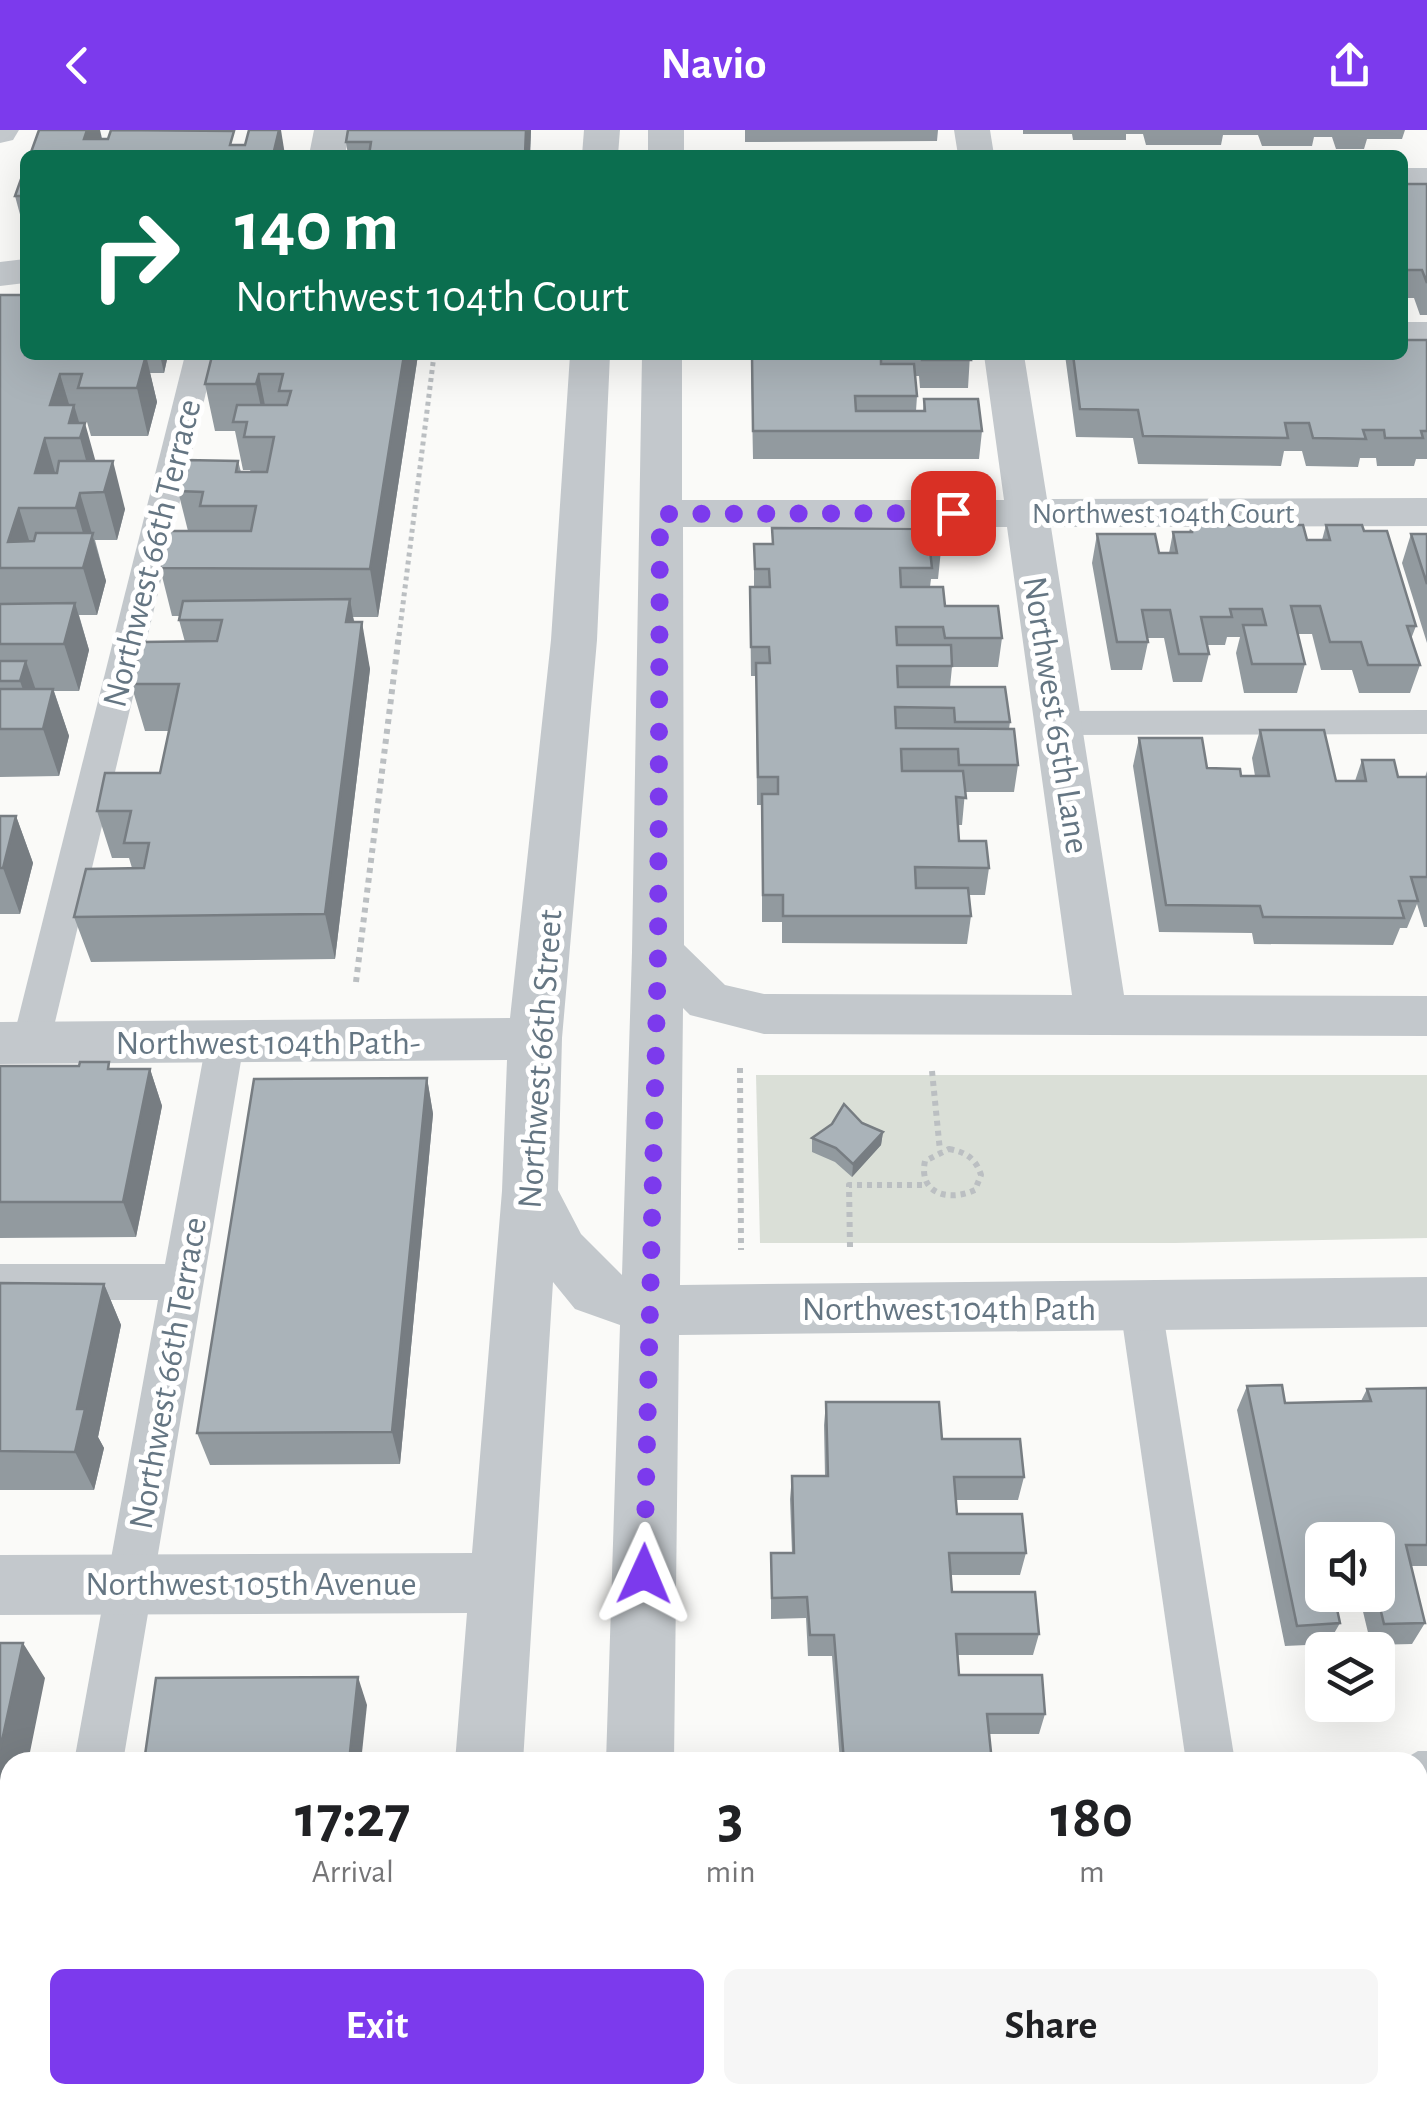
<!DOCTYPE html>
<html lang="en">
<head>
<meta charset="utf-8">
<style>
	body { margin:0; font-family:"Alegreya Sans",sans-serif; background:#f6f6f6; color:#202124; height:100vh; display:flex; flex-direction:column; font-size:38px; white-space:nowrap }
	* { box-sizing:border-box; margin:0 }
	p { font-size:32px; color:#757577 }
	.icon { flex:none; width:55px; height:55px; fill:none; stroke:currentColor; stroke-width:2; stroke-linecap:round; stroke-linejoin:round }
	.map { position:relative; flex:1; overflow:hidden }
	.side { position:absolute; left:0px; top:1622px; width:1428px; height:352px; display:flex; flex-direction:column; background:#fff; border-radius:30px 30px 0 0; box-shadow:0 10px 40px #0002 }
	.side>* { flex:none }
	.banner { position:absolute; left:20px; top:20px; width:1388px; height:210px; border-radius:15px; box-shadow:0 10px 40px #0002; background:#0b6e4f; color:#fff; overflow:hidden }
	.controls { position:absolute; left:1305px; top:1392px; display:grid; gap:20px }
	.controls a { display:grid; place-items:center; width:90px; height:90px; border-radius:15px; background:#fff; box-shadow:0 10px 40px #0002; font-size:50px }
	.pin { position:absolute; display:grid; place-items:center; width:85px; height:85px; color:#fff; margin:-42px; border-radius:20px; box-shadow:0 5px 15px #0006 }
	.me { position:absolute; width:110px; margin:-55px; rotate:1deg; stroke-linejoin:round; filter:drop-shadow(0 0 8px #0008) }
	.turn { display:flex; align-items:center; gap:35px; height:210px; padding:0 50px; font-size:45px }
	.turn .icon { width:130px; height:130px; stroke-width:2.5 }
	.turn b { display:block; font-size:70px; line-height:85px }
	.eta { display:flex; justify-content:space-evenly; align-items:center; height:170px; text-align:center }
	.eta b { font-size:60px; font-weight:600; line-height:70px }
	.primary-button { display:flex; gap:20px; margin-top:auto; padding:20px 50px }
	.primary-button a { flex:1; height:115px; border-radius:15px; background:#7c3aed; color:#fff; font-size:40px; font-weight:600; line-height:115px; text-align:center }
	.primary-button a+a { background:#f6f6f6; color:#202124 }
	header { display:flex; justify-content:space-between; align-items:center; height:130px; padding:0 50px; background:#7c3aed; color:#fff; font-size:45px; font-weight:600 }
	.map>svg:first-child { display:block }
	.green { fill:#dadfd7 }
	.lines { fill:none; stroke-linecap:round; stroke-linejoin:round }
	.path-far1 { stroke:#bbbfc2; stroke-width:5; stroke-dasharray:4 4; stroke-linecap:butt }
	.path { stroke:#bbbfc2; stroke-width:6; stroke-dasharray:5 5; stroke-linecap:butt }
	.service { fill:#c3c8cc; fill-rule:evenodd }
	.minor { fill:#c3c8cc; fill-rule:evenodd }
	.wall { fill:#929a9f }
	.shaded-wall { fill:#777d82 }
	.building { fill:#aab3b9; stroke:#777d82; stroke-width:2.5 }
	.route { stroke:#7c3aed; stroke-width:18; stroke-dasharray:0 32.4 }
	.labels { text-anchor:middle; stroke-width:10; stroke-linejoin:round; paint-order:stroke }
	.far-street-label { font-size:30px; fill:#657683; stroke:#fff }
	.street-label { font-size:35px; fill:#657683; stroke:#fff }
</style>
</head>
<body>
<header><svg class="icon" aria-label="back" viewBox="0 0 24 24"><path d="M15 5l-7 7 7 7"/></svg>Navio<svg class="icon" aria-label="share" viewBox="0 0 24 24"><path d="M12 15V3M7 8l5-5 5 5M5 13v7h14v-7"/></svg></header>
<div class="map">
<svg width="1427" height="1973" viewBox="0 0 1427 1973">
	<rect width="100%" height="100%" fill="#fafaf8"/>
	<path class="green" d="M 756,945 L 1427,945 L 1427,1108 L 1175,1113 L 760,1113 Z"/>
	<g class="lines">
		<path class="path-far1" d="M 399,506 L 434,225"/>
		<g class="path">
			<path d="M 356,852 L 399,504"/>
			<path d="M 740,938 L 741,1120"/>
			<path d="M 932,941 L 940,1021"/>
			<path d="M 949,1019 C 966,1022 976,1029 981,1045 L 975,1060 C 949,1072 918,1064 925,1031 Z"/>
			<path d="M 850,1117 L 849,1055 L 925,1055"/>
		</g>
		<g class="service">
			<rect x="1402" y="192" width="25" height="18"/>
			<path d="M 185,225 L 215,225 L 50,913 L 45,924 L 31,928 L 17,924 L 12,913 Z"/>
			<path d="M 1427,580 L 1427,604 L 1059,605 L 1047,601 L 1042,593 L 1047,585 L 1059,581 Z"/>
			<path d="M 225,898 L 239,902 L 244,913 L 123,1632 L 74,1632 L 158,1170 L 0,1170 L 0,1134 L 165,1134 L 206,913 L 211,902 Z"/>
			<path d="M 1141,1159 L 1156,1164 L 1162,1177 L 1235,1632 L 1186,1632 L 1120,1177 L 1126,1164 Z"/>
			<path d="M 1418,1621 L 1427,1621 L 1427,1669 L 1418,1669 L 1418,1632 L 1399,1632 Z"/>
			<rect x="0" y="1794" width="10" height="52"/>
			<path d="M 11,1965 L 65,1965 L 64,1973 L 10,1973 Z"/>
			<path d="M 1229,1965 L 1283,1965 L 1284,1973 L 1230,1973 Z"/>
		</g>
		<g class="minor">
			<path d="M 0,0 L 19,0 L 13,10 L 0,13 Z"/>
			<path d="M 314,0 L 350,0 L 345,25 L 309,25 Z"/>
			<path d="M 584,0 L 620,0 L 618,25 L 582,25 Z"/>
			<rect x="648" y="0" width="36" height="25"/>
			<path d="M 954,0 L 990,0 L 994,25 L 958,25 Z"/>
			<rect x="1402" y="38" width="25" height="22"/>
			<path d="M 25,129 L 25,153 L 0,156 L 0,132 Z"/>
			<path d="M 570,225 L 610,225 L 597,510 L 562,908 L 558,1060 L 581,1104 L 622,1145 L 632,822 L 642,225 L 682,225 L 682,370 L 1004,370 L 984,225 L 1024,225 L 1047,369 L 1427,368 L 1427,396 L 1051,397 L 1124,865 L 1427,866 L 1427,906 L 764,904 L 690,885 L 683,878 L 680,1155 L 1427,1147 L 1427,1197 L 679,1205 L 674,1632 L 606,1632 L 620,1195 L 575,1179 L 553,1152 L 523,1632 L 455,1632 L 467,1483 L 0,1485 L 0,1425 L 472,1423 L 502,1061 L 507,930 L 0,934 L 0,892 L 510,888 L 551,510 ZM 683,397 L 1007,397 L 1072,865 L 764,864 L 725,855 L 684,815 Z"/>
			<rect x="430" y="1965" width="74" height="8"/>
			<path d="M 597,1965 L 671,1965 L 670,1973 L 596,1973 Z"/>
		</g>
	</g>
	<g class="wall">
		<path d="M 531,0 L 530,25 L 348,25 L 346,12 Z"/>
		<path d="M 745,0 L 938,0 L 937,11 L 745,12 Z"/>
		<path d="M 1023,0 L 1405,0 L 1402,9 L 1367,9 L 1364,19 L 1336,19 L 1332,7 L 1314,7 L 1312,16 L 1262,16 L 1258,5 L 1223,5 L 1221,15 L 1146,15 L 1143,4 L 1126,4 L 1126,10 L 1073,10 L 1072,4 L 1023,4 Z"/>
		<path d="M 25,38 L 25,103 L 15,66 Z"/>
		<path d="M 1402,54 L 1427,54 L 1427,185 L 1420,185 L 1414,168 L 1402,168 Z"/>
		<path d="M 0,165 L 25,225 L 168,225 L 164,243 L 150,243 L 157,272 L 148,306 L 91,306 L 87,292 L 79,292 L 95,331 L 125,379 L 117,410 L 95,410 L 106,451 L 97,485 L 79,485 L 89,520 L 79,561 L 54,561 L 69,606 L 59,646 L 0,647 Z"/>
		<path d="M 1427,210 L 1427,329 L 1416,329 L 1414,336 L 1377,336 L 1376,328 L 1360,328 L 1358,337 L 1306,336 L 1302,321 L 1284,321 L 1281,336 L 1138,334 L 1133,308 L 1076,307 L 1065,225 L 1402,225 Z"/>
		<path d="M 226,225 L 418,225 L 378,487 L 353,487 L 370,539 L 335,829 L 91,832 L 74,787 L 132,738 L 129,728 L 112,728 L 97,681 L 160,643 L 169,601 L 145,601 L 131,554 L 185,512 L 179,490 L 180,486 L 172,486 L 160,438 L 188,401 L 178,361 L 238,331 L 241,342 L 251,342 L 250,340 L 243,340 L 235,301 L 215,301 L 205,254 Z"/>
		<path d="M 751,225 L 970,225 L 968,258 L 920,258 L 919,246 L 915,246 L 917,266 L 916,281 L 923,281 L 924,269 L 982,301 L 979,329 L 753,329 Z"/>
		<path d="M 1191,395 L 1307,410 L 1322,410 L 1326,395 L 1364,401 L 1416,496 L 1411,509 L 1420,535 L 1410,563 L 1359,563 L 1352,540 L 1321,540 L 1312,504 L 1298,504 L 1305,534 L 1297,563 L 1244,563 L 1236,523 L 1240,507 L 1227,507 L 1225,515 L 1207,515 L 1209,524 L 1202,552 L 1173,552 L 1164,508 L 1147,508 L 1148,512 L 1142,540 L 1111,540 L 1092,433 L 1097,404 L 1159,423 L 1169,423 L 1173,402 L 1189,402 Z"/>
		<path d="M 772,398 L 941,420 L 938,449 L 931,449 L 930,457 L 945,476 L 1002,508 L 998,537 L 952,537 L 950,557 L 1010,592 L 1009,599 L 1018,635 L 1014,662 L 965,662 L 962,695 L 958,695 L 959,711 L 989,738 L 985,765 L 969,765 L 971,786 L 967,814 L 782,813 L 782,792 L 762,792 L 762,675 L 757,675 L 756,546 L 751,546 L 750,457 L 754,457 L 754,414 L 772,414 Z"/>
		<path d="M 1411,404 L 1427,404 L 1427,513 L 1402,433 Z"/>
		<path d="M 1260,600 L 1336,651 L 1355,651 L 1362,630 L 1398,647 L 1425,647 L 1427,641 L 1427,797 L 1424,797 L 1417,774 L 1407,798 L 1400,798 L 1393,815 L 1254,814 L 1252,803 L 1159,802 L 1133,636 L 1139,608 L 1207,638 L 1241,646 L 1255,646 L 1252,628 Z"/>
		<path d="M 0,686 L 16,686 L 33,733 L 20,784 L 0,784 Z"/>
		<path d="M 0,936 L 150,939 L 162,976 L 136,1107 L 0,1108 Z"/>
		<path d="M 427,948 L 433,984 L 400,1334 L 210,1335 L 197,1303 Z"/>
		<path d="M 862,993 L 883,1002 L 881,1015 L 852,1047 L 835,1032 L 812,1022 L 812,1008 Z"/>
		<path d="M 0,1153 L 104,1154 L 121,1195 L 98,1307 L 104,1318 L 94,1360 L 0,1360 Z"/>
		<path d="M 1247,1256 L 1285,1273 L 1361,1271 L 1367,1259 L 1427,1258 L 1427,1436 L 1411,1436 L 1425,1493 L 1412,1514 L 1371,1515 L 1359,1465 L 1378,1465 L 1378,1410 L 1322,1410 L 1340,1493 L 1328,1514 L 1285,1516 L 1237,1280 Z"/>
		<path d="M 826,1272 L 942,1309 L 1024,1347 L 1018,1370 L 956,1370 L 957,1384 L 1026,1423 L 1020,1445 L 951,1445 L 952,1462 L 1039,1504 L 1033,1525 L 958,1525 L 959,1545 L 1045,1584 L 1039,1604 L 989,1604 L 992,1632 L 840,1632 L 832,1526 L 808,1526 L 806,1488 L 771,1489 L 771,1423 L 792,1423 L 790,1369 L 792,1346 L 825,1346 L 824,1295 Z"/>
		<path d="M 1073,1965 L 1169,1965 L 1165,1970 L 1074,1970 Z"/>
		<path d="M 1362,1965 L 1418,1965 L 1427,1973 L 1363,1973 Z"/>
	</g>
	<g class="shaded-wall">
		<path d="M 87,0 L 100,0 L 104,17 L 84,9 Z"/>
		<path d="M 279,0 L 281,0 L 285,25 L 273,25 Z"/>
		<path d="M 526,0 L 531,0 L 530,25 L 525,25 Z"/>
		<path d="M 146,225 L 157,272 L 148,306 L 137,258 Z"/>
		<path d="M 160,225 L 168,225 L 164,243 Z"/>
		<path d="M 404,225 L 418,225 L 378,487 L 370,439 Z"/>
		<path d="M 60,244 L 72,284 L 74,275 L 82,302 L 85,293 L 98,340 L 93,356 L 80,308 L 50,275 Z"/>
		<path d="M 259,244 L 268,291 L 266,301 L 256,254 Z"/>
		<path d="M 45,308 L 59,356 L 35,343 Z"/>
		<path d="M 113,331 L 125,379 L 117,410 L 104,362 Z"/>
		<path d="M 80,363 L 106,451 L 97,485 L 83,438 L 88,421 L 76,378 Z"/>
		<path d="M 19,378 L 34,426 L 8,412 Z"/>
		<path d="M 350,469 L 358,516 L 346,492 Z"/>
		<path d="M 75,473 L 89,520 L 79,561 L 64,514 Z"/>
		<path d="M 362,492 L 370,539 L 335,829 L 325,784 Z"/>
		<path d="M 26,531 L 42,578 L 36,598 L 20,551 Z"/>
		<path d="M 53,559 L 69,606 L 59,646 L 43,599 Z"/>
		<path d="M 16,686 L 33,733 L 20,784 L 3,738 Z"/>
		<path d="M 150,939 L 162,976 L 136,1107 L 123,1072 Z"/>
		<path d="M 427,948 L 433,984 L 400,1334 L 392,1302 Z"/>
		<path d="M 883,1002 L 881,1015 L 852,1047 L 853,1034 Z"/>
		<path d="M 104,1154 L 121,1195 L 98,1307 L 104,1318 L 94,1360 L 75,1322 L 77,1279 Z"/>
		<path d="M 23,1513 L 45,1548 L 28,1632 L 10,1632 L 10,1719 L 6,1740 L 0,1733 L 0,1620 Z"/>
		<path d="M 358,1547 L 367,1575 L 361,1632 L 349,1632 Z"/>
		<path d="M 314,1965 L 328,1965 L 327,1973 L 313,1973 Z"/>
	</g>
	<g class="building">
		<path d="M 39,0 L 87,0 L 84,9 L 108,9 L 111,0 L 234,1 L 230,15 L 245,15 L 249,0 L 279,0 L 273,25 L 30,25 Z"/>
		<path d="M 348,0 L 526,0 L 525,25 L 369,25 L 371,12 L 346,12 Z"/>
		<path d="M 25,38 L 25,66 L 15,66 Z"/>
		<path d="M 1402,54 L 1427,54 L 1427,153 L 1422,140 L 1402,140 Z"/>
		<path d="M 0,165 L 25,165 L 25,225 L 146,225 L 137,258 L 78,258 L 82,244 L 60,244 L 50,275 L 74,275 L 69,293 L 85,293 L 80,308 L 45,308 L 35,343 L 57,343 L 59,331 L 113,331 L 104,362 L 80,363 L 76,378 L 19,378 L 8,412 L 34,411 L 36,403 L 93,403 L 83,438 L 0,438 Z"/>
		<path d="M 1402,210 L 1427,210 L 1427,301 L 1421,301 L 1423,308 L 1385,308 L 1384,300 L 1363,300 L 1366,309 L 1313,308 L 1309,293 L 1285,293 L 1288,308 L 1143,306 L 1138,280 L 1080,279 L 1073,225 L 1402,225 Z"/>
		<path d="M 235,225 L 404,225 L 370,439 L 160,438 L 169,401 L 251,401 L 256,376 L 200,376 L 203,362 L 178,361 L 186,330 L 238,331 L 236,342 L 267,342 L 274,307 L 244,307 L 247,292 L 233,292 L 237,275 L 287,275 L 291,261 L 279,261 L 283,244 L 259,244 L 256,254 L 205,254 L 212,226 L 235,227 Z"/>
		<path d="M 752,225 L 881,225 L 881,234 L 914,234 L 917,266 L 855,266 L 856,281 L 925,281 L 924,269 L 978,269 L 982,301 L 753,301 Z"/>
		<path d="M 922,225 L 970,225 L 971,230 L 922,230 Z"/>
		<path d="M 1191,395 L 1303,395 L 1307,410 L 1330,410 L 1326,395 L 1362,395 L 1364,401 L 1387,401 L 1416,496 L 1407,496 L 1420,535 L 1368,535 L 1361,512 L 1330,512 L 1320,476 L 1291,476 L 1305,534 L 1252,534 L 1243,495 L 1266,495 L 1262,479 L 1230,479 L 1232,487 L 1201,487 L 1209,524 L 1179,524 L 1170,480 L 1142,480 L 1148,512 L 1117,512 L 1097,404 L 1155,404 L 1159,423 L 1177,423 L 1173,402 L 1192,402 Z"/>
		<path d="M 772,398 L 939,399 L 941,420 L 930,420 L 932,438 L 900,438 L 901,457 L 943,457 L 945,476 L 998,476 L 1002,508 L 945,508 L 943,497 L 896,497 L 897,515 L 951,515 L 952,536 L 897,536 L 898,557 L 1005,557 L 1010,592 L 955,592 L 954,578 L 895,577 L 896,598 L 1014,599 L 1018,635 L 959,635 L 958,619 L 901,619 L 902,641 L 963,641 L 966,668 L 956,667 L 959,711 L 986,711 L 989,738 L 915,737 L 916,758 L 968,758 L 971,786 L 783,786 L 783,765 L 763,765 L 762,664 L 778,664 L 778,647 L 758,647 L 756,533 L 770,533 L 769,517 L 751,517 L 750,457 L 770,457 L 769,439 L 755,439 L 754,414 L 773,414 Z"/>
		<path d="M 1411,404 L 1427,404 L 1427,454 Z"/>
		<path d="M 350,469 L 346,492 L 362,492 L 325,784 L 74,787 L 86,739 L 144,738 L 149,713 L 124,713 L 131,681 L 97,681 L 105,643 L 160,643 L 179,554 L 131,554 L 142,512 L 217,511 L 222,490 L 179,490 L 183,471 Z"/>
		<path d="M 75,473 L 64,514 L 0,514 L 0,474 Z"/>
		<path d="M 0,531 L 26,531 L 20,551 L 0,551 Z"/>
		<path d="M 0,559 L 53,559 L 43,599 L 0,599 Z"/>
		<path d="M 1260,600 L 1324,600 L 1336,651 L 1366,651 L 1362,630 L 1394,630 L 1398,647 L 1427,647 L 1427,747 L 1411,747 L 1418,771 L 1399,771 L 1404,788 L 1263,787 L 1260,776 L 1166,775 L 1139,608 L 1202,608 L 1207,638 L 1240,639 L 1241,646 L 1269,646 Z"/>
		<path d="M 0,686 L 16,686 L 3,738 L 0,738 Z"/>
		<path d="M 80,932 L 109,932 L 108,939 L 150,939 L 123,1072 L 0,1072 L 0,936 L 79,936 Z"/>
		<path d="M 427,948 L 392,1302 L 197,1303 L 254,949 Z"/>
		<path d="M 844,974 L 862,993 L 883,1002 L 853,1034 L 836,1018 L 812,1008 L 832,994 Z"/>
		<path d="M 0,1153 L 104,1154 L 77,1279 L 85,1279 L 75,1322 L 0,1321 Z"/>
		<path d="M 1282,1255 L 1285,1273 L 1371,1271 L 1367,1259 L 1427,1258 L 1427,1415 L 1406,1415 L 1425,1493 L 1384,1494 L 1377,1465 L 1378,1410 L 1322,1410 L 1322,1465 L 1334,1465 L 1340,1493 L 1297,1496 L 1247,1256 Z"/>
		<path d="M 826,1272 L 939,1272 L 942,1309 L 1020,1309 L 1024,1347 L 954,1347 L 957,1384 L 1022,1384 L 1026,1423 L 949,1423 L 952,1462 L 1035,1462 L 1039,1504 L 956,1504 L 959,1545 L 1042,1545 L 1045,1584 L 987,1584 L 992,1632 L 844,1632 L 834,1505 L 810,1505 L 807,1467 L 772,1468 L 771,1423 L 794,1423 L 792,1346 L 828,1346 Z"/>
		<path d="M 0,1513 L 23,1513 L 0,1620 Z"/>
		<path d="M 358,1547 L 349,1632 L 144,1632 L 156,1548 Z"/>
		<path d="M 1418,1765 L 1425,1801 L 1427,1801 L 1427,1973 L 1380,1973 L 1379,1965 L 1418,1965 Z"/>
		<path d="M 93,1965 L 314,1965 L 313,1973 L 92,1973 Z"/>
		<path d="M 826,1965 L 986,1965 L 987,1973 L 827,1973 Z"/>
	</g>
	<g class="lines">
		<path class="route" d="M 644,1444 L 658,822 L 660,384 L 953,383"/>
	</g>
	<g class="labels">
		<g class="far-street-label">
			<text x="1163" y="393">Northwest 104th Court</text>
		</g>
		<g class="street-label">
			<text transform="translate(151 423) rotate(-76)" y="12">Northwest 66th Terrace</text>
			<text transform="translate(1057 585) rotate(81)" y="12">Northwest 65th Lane</text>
			<text x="268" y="924">Northwest 104th Path-</text>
			<text transform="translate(539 929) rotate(-86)" y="12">Northwest 66th Street</text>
			<text x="949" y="1190">Northwest 104th Path</text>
			<text transform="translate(167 1243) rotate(-80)" y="12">Northwest 66th Terrace</text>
			<text x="251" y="1465">Northwest 105th Avenue</text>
		</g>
	</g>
</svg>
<div class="controls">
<a><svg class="icon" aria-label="sound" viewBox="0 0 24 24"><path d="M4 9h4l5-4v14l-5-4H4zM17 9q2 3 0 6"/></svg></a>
<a><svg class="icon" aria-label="layers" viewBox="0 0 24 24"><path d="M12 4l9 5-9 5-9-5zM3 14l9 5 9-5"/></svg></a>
</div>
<div class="pin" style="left:953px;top:383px;background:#d93025"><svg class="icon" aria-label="arrive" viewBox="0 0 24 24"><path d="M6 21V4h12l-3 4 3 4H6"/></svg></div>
<svg class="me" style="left:644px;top:1444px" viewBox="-20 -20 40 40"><path d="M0-17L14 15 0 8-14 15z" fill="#7c3aed" stroke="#fff" stroke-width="4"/></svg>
<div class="banner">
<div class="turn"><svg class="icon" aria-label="right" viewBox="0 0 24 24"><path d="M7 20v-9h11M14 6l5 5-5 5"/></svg><div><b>140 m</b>Northwest 104th Court</div></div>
</div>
<section class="side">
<div class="eta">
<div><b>17:27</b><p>Arrival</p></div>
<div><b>3</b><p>min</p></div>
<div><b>180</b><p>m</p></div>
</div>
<div class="primary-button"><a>Exit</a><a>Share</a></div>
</section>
</div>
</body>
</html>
